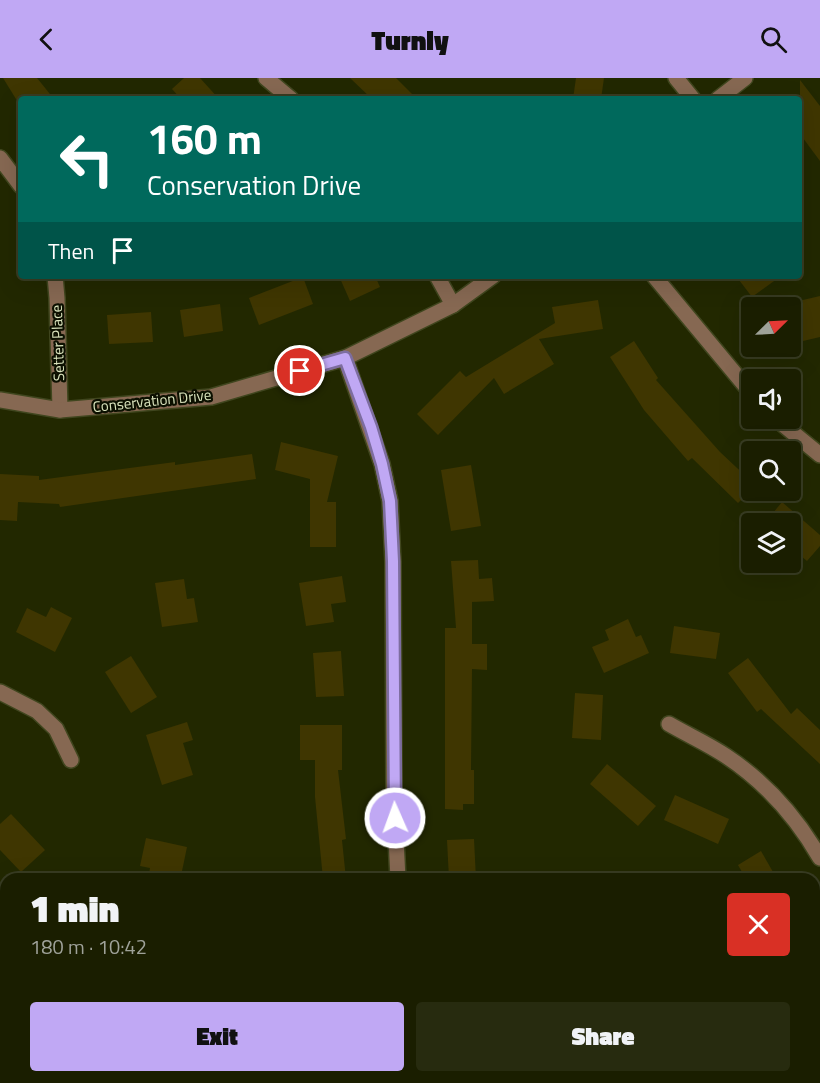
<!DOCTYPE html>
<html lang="en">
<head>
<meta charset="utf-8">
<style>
	body { margin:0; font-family:"Titillium Web",sans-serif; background:#272b0f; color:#f1f3f6; height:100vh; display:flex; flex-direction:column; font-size:22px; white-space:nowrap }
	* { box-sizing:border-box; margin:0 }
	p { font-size:20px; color:#9fa299 }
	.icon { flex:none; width:33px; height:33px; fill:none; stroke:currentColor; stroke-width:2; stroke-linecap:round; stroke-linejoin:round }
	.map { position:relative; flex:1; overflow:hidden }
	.panel { position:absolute; left:0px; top:795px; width:820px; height:210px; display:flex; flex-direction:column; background:#1a1e00; border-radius:18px 18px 0 0; box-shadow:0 6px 24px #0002,0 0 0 2px #383c22 }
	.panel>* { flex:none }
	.guide { position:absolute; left:18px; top:18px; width:784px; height:183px; border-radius:6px; box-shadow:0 6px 24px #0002,0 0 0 2px #383c22; background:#00695c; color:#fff; overflow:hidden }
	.needle { width:39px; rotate:66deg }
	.fabs { position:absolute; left:741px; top:219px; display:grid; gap:12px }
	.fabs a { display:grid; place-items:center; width:60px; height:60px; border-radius:6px; background:#1a1e00; box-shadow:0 6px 24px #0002,0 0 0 2px #383c22; font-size:30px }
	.pin { position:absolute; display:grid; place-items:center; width:51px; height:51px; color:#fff; margin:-26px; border:3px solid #fff; border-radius:50%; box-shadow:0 2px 6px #0007 }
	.me { position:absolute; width:66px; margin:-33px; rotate:358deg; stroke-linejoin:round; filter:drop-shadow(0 0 4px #0008) }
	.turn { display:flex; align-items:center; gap:21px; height:126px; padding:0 30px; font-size:27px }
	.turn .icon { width:78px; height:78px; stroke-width:2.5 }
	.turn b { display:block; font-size:42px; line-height:51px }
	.then { display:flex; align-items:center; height:57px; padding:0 30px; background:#0003; gap:12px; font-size:22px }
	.round { display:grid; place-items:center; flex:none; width:63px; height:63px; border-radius:6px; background:#272b0f }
	.headline { display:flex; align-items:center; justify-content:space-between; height:102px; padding:0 30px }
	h1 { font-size:36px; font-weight:800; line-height:45px }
	.cta { display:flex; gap:12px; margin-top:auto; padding:12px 30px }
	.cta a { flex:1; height:69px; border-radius:6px; background:#c0a8f4; color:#111; font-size:24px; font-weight:800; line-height:69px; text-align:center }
	.cta a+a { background:#272b0f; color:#f1f3f6 }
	header { display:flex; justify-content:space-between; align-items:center; height:78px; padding:0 30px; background:#c0a8f4; color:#111; font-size:27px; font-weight:800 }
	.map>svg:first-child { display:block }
	.building { fill:#3f3601 }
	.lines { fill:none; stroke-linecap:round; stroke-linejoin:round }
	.minor-casing { stroke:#40461e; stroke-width:18 }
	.minor { stroke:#866852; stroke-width:15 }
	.route-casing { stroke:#7d6d9f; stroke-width:15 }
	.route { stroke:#c0a8f4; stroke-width:10 }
	.labels { text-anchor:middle; stroke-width:4.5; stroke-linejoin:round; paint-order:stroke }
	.street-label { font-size:15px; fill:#dbe4bd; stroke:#0c1000 }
</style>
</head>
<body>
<header><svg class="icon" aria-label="back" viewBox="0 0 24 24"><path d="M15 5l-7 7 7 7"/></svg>Turnly<svg class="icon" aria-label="search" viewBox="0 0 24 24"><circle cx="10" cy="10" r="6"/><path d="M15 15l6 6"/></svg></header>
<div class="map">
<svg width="820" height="1005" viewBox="0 0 820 1005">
	<rect width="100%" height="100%" fill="#222800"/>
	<g class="building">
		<path d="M 3,0 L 37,0 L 54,21 L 16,21 Z"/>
		<path d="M 184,0 L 200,0 L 219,21 L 181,21 L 172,11 Z"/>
		<path d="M 350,0 L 396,0 L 417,21 L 372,21 Z"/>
		<path d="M 576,0 L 604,0 L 601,21 L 573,21 Z"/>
		<path d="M 800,2 L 820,28 L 820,83 L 800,56 Z"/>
		<path d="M 339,198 L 375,198 L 380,209 L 350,223 Z"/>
		<path d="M 736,198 L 781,198 L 752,219 Z"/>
		<path d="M 303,199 L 313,226 L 259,247 L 249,220 Z"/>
		<path d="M 820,218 L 820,259 L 803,263 L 799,245 L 790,247 L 790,225 Z"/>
		<path d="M 598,222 L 603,251 L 539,261 L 554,286 L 504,316 L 494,300 L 438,357 L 417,336 L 460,293 L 466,299 L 555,245 L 552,229 Z"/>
		<path d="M 220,226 L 223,253 L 184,259 L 180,232 Z"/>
		<path d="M 151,234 L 153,264 L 109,266 L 107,237 Z"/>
		<path d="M 634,263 L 658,300 L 656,302 L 720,374 L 752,404 L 752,411 L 738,425 L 692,380 L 688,383 L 644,332 L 610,279 Z"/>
		<path d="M 281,364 L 338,378 L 327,424 L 336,424 L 336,469 L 310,469 L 310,401 L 275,392 Z"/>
		<path d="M 252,376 L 256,401 L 60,429 L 59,426 L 18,424 L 17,443 L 0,442 L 0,396 L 39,398 L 39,402 L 175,384 L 175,387 Z"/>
		<path d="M 471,387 L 481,448 L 451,453 L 441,392 Z"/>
		<path d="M 782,424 L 820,457 L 820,468 L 807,483 L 790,469 L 790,446 L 764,446 Z"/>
		<path d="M 478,482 L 479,501 L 492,500 L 494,523 L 472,524 L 472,566 L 487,566 L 487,592 L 472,591 L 471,692 L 474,692 L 474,726 L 463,726 L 463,732 L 445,731 L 445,550 L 456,550 L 451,483 Z"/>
		<path d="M 342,498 L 346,524 L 331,526 L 334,544 L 306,548 L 299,505 Z"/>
		<path d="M 184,501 L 187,521 L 194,520 L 198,544 L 162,549 L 155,505 Z"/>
		<path d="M 51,529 L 72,540 L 55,574 L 16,554 L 27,530 L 46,539 Z"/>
		<path d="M 628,541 L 636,559 L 641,557 L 649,575 L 604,595 L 592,569 L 609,562 L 605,552 Z"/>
		<path d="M 674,548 L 720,555 L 716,581 L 670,575 Z"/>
		<path d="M 341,573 L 344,618 L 316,619 L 313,575 Z"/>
		<path d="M 131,578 L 157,619 L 131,635 L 105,594 Z"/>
		<path d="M 748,580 L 791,636 L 797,630 L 820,652 L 820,686 L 761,631 L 757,634 L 728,595 Z"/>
		<path d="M 575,615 L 603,617 L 601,662 L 572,660 Z"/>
		<path d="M 187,644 L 193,662 L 183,665 L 193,697 L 162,707 L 146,657 Z"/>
		<path d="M 300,647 L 342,647 L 342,692 L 338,692 L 346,761 L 342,762 L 346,801 L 323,801 L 315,719 L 315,682 L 300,682 Z"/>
		<path d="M 607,686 L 656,728 L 638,748 L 590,706 Z"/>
		<path d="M 675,717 L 729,741 L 718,766 L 664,742 Z"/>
		<path d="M 11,736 L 45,772 L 21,794 L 0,772 L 0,746 Z"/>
		<path d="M 146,760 L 187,769 L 181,798 L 172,797 L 171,801 L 148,801 L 150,790 L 140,788 Z"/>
		<path d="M 474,761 L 476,801 L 449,801 L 447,762 Z"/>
		<path d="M 761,773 L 777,801 L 746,801 L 738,787 Z"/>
	</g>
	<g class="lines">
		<g class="minor-casing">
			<g id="minor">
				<path d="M 266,0 L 291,21"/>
				<path d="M 676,0 L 693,21"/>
				<path d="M 718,21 L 745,0"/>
				<path d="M 0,80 L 21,108"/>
				<path d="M 55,198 L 57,220 L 60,332"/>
				<path d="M 437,198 L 453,227"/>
				<path d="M 654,198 L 752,316"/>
				<path d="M 345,280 L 382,386 L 390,423 L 393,484 L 394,720 L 398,801"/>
				<path d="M 0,322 L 60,332 L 211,319 L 345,280 L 453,227 L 493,198"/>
				<path d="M 775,340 L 820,377"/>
				<path d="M 0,614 L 37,633 L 56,651 L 71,682"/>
				<path d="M 669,646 C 688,657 708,666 726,678 C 765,704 797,740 820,780"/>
				<path d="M 814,948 L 820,946"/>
				<path d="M 427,999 L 428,1005"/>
				<path d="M 734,999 L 736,1005"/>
				<path d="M 685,1005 L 699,999"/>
			</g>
		</g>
		<use href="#minor" class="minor"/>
	</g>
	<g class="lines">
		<g class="route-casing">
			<path id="route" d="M 300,293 L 345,280 L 371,349 L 382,386 L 390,423 L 393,483 L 395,740"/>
		</g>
		<use href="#route" class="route"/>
	</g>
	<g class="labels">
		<g class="street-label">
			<text transform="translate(58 265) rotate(-92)" y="5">Setter Place</text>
			<text transform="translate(152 323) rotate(-6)" y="5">Conservation Drive</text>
		</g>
	</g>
</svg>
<div class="fabs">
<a><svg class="needle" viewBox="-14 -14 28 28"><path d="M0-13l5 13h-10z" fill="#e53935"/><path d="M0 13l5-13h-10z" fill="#9fa299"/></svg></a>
<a><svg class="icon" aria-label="sound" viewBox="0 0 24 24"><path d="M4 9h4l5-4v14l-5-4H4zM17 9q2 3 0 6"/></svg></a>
<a><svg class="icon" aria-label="search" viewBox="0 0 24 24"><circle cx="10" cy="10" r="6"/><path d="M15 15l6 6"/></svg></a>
<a><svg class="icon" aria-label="layers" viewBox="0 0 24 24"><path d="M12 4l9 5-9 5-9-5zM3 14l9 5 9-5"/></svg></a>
</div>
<div class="pin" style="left:300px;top:293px;background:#d93025"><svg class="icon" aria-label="arrive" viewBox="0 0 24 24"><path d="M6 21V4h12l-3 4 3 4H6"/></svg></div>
<svg class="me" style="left:395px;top:740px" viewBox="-20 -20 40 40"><circle r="17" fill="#c0a8f4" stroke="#fff" stroke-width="3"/><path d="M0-11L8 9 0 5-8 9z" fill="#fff"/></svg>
<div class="guide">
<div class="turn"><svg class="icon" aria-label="left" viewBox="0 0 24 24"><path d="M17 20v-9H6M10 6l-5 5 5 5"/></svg><div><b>160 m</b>Conservation Drive</div></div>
<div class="then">Then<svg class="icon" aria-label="arrive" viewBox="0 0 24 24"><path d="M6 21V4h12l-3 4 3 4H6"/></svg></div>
</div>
<section class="panel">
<div class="headline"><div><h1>1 min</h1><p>180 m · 10:42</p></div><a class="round" style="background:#d93025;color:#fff"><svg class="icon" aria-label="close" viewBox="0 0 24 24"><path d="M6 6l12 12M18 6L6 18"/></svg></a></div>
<div class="cta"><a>Exit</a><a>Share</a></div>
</section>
</div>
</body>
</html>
